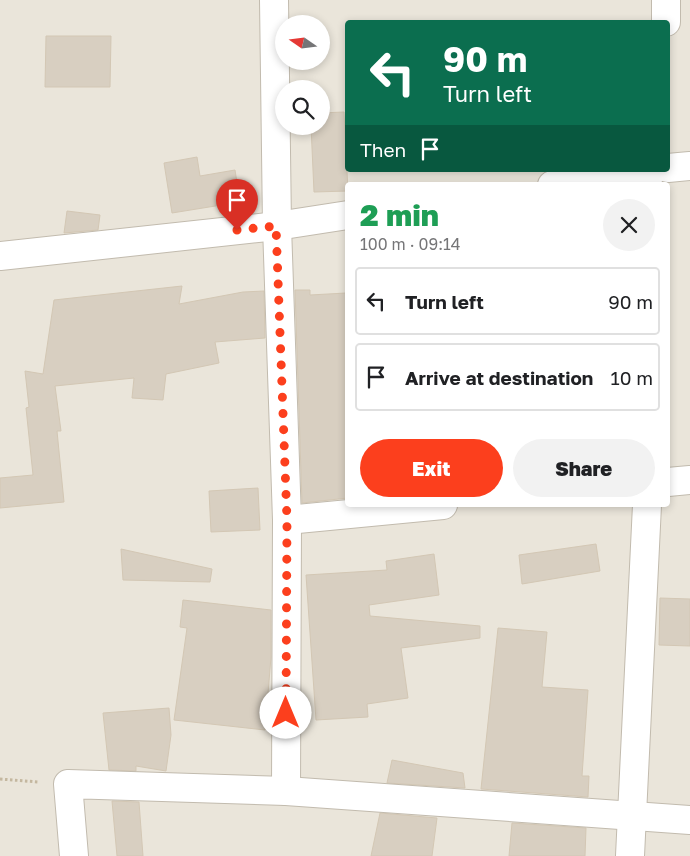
<!DOCTYPE html>
<html lang="en">
<head>
<meta charset="utf-8">
<style>
	body { margin:0; font-family:"Golos Text",sans-serif; background:#f2f2f2; color:#202124; height:100vh; display:flex; flex-direction:column; font-size:19px; white-space:nowrap }
	* { box-sizing:border-box; margin:0 }
	p { font-size:16px; color:#757577 }
	.icon { flex:none; width:28px; height:28px; fill:none; stroke:currentColor; stroke-width:2; stroke-linecap:round; stroke-linejoin:round }
	.map { position:relative; flex:1; overflow:hidden }
	.sheet { position:absolute; left:345px; top:182px; width:325px; height:325px; display:flex; flex-direction:column; background:#fff; border-radius:5px; box-shadow:0 2px 8px #0003 }
	.sheet>* { flex:none }
	.banner { position:absolute; left:345px; top:20px; width:325px; height:152px; border-radius:5px; box-shadow:0 2px 8px #0003; background:#0b6e4f; color:#fff; overflow:hidden }
	.needle { width:32px; rotate:284deg }
	.tools { position:absolute; left:275px; top:15px; display:grid; gap:10px }
	.tools a { display:grid; place-items:center; width:55px; height:55px; border-radius:50%; background:#fff; box-shadow:0 2px 8px #0003; font-size:25px }
	.pin { position:absolute; display:grid; place-items:center; width:42px; height:42px; color:#fff; margin:-51px -21px; border-radius:50% 50% 50% 0; rotate:-45deg; box-shadow:0 0 5px #0007 }
	.pin .icon { rotate:45deg }
	.me { position:absolute; width:55px; margin:-28px; rotate:0deg; stroke-linejoin:round; filter:drop-shadow(0 0 4px #0008) }
	.turn { display:flex; align-items:center; gap:18px; height:105px; padding:0 15px; font-size:22px }
	.turn .icon { width:65px; height:65px; stroke-width:2.5 }
	.turn b { display:block; font-size:35px; line-height:42px }
	.then { display:flex; align-items:center; height:48px; padding:0 15px; background:#0003; gap:10px; font-size:19px }
	.round { display:grid; place-items:center; flex:none; width:52px; height:52px; border-radius:26px; background:#f2f2f2 }
	.head { display:flex; align-items:center; justify-content:space-between; height:85px; padding:0 15px }
	h1 { font-size:30px; font-weight:800; line-height:38px; color:#1e9e55 }
	.primary-button { display:flex; gap:10px; margin-top:auto; padding:10px 15px }
	.primary-button a { flex:1; height:58px; border-radius:30px; background:#fc3f1d; color:#fff; font-size:20px; font-weight:800; line-height:58px; text-align:center }
	.primary-button a+a { background:#f2f2f2; color:#202124 }
	ul { padding:0; list-style:none }
	li { display:flex; align-items:center; gap:15px; height:68px; margin:0 10px 8px; padding:0 5px; border:2px solid #e0e0e0; border-radius:5px }
	li div { flex:1 }
	li b { display:block; font-size:19px }
	li em { font-style:normal }
	.map>svg:first-child { display:block }
	.residential { fill:#eae5da; fill-rule:evenodd }
	.building { fill:#d8cfc1; stroke:#d3c7b4 }
	.lines { fill:none; stroke-linecap:round; stroke-linejoin:round }
	.street-casing { stroke:#c2bbae; stroke-width:30 }
	.path { stroke:#c4b79f; stroke-width:3; stroke-dasharray:2.5 2.5; stroke-linecap:butt }
	.street { stroke:#fff; stroke-width:28 }
	.route { stroke:#fc3f1d; stroke-width:9; stroke-dasharray:0 16.2 }
</style>
</head>
<body>
<div class="map">
<svg width="690" height="856" viewBox="0 0 690 856">
	<rect width="100%" height="100%" fill="#f6f3ec"/>
	<path class="residential" d="M 0,0 L 690,0 L 690,856 L 0,856 ZM 348,22 L 668,22 L 668,170 L 348,170 ZM 284,24 L 321,24 L 321,61 L 284,61 ZM 284,89 L 321,89 L 321,126 L 284,126 ZM 348,185 L 668,185 L 668,505 L 348,505 Z"/>
	<g class="building">
		<path d="M 46,36 L 111,36 L 110,87 L 45,87 Z"/>
		<path d="M 344,112 L 348,191 L 314,192 L 311,126 L 321,126 L 321,113 Z"/>
		<path d="M 197,157 L 200,176 L 235,170 L 240,202 L 172,213 L 164,163 Z"/>
		<path d="M 67,211 L 100,215 L 98,230 L 64,233 Z"/>
		<path d="M 182,286 L 179,304 L 243,292 L 264,291 L 265,338 L 215,342 L 219,363 L 166,374 L 163,400 L 132,398 L 134,378 L 55,386 L 61,431 L 57,431 L 64,502 L 0,508 L 0,478 L 33,475 L 26,408 L 29,407 L 25,371 L 43,374 L 54,300 Z"/>
		<path d="M 295,290 L 310,290 L 310,295 L 346,293 L 348,498 L 302,503 Z"/>
		<path d="M 258,488 L 260,530 L 211,532 L 209,491 Z"/>
		<path d="M 596,544 L 600,571 L 522,584 L 519,555 Z"/>
		<path d="M 121,549 L 212,569 L 210,582 L 123,580 Z"/>
		<path d="M 434,554 L 439,595 L 369,605 L 370,616 L 480,626 L 480,638 L 401,648 L 408,698 L 367,704 L 368,717 L 316,720 L 306,575 L 387,570 L 386,561 Z"/>
		<path d="M 660,598 L 690,599 L 690,646 L 659,645 Z"/>
		<path d="M 183,600 L 271,610 L 271,657 L 265,730 L 174,720 L 187,628 L 180,627 Z"/>
		<path d="M 498,628 L 547,632 L 542,687 L 588,690 L 582,776 L 589,776 L 588,797 L 481,789 Z"/>
		<path d="M 169,708 L 171,735 L 166,771 L 136,766 L 136,771 L 109,770 L 103,713 Z"/>
		<path d="M 392,760 L 463,773 L 465,788 L 387,783 Z"/>
		<path d="M 112,801 L 139,802 L 143,856 L 117,856 Z"/>
		<path d="M 380,813 L 437,818 L 432,856 L 371,856 Z"/>
		<path d="M 512,823 L 586,828 L 585,856 L 509,856 Z"/>
	</g>
	<g class="lines">
		<g class="street-casing">
			<g id="street">
				<path d="M 274,0 L 277,226 L 287,520 L 286,791"/>
				<path d="M 666,22 L 666,0"/>
				<path d="M 668,168 L 690,166"/>
				<path d="M 552,185 L 654,170"/>
				<path d="M 0,256 L 277,226 L 348,215"/>
				<path d="M 668,482 L 690,480"/>
				<path d="M 287,520 L 443,505"/>
				<path d="M 74,856 L 68,784 L 286,791 L 690,820"/>
				<path d="M 630,856 L 647,505"/>
			</g>
		</g>
		<path class="path" d="M 0,779 L 38,782"/>
		<use href="#street" class="street"/>
	</g>
	<g class="lines">
		<path class="route" d="M 237,230 L 276,226 L 287,520 L 286,713"/>
	</g>
</svg>
<div class="tools">
<a><svg class="needle" viewBox="-14 -14 28 28"><path d="M0-13l5 13h-10z" fill="#e53935"/><path d="M0 13l5-13h-10z" fill="#757577"/></svg></a>
<a><svg class="icon" aria-label="search" viewBox="0 0 24 24"><circle cx="10" cy="10" r="6"/><path d="M15 15l6 6"/></svg></a>
</div>
<div class="pin" style="left:237px;top:230px;background:#d93025"><svg class="icon" aria-label="arrive" viewBox="0 0 24 24"><path d="M6 21V4h12l-3 4 3 4H6"/></svg></div>
<svg class="me" style="left:286px;top:713px" viewBox="-20 -20 40 40"><circle r="19" fill="#fff"/><path d="M0-13L10 11 0 6-10 11z" fill="#fc3f1d"/></svg>
<div class="banner">
<div class="turn"><svg class="icon" aria-label="left" viewBox="0 0 24 24"><path d="M17 20v-9H6M10 6l-5 5 5 5"/></svg><div><b>90 m</b>Turn left</div></div>
<div class="then">Then<svg class="icon" aria-label="arrive" viewBox="0 0 24 24"><path d="M6 21V4h12l-3 4 3 4H6"/></svg></div>
</div>
<section class="sheet">
<div class="head"><div><h1>2 min</h1><p>100 m · 09:14</p></div><a class="round"><svg class="icon" aria-label="close" viewBox="0 0 24 24"><path d="M6 6l12 12M18 6L6 18"/></svg></a></div>
<ul>
<li><svg class="icon" aria-label="left" viewBox="0 0 24 24"><path d="M17 20v-9H6M10 6l-5 5 5 5"/></svg><div><b>Turn left</b></div><em>90 m</em></li>
<li><svg class="icon" aria-label="arrive" viewBox="0 0 24 24"><path d="M6 21V4h12l-3 4 3 4H6"/></svg><div><b>Arrive at destination</b></div><em>10 m</em></li>
</ul>
<div class="primary-button"><a>Exit</a><a>Share</a></div>
</section>
</div>
</body>
</html>
